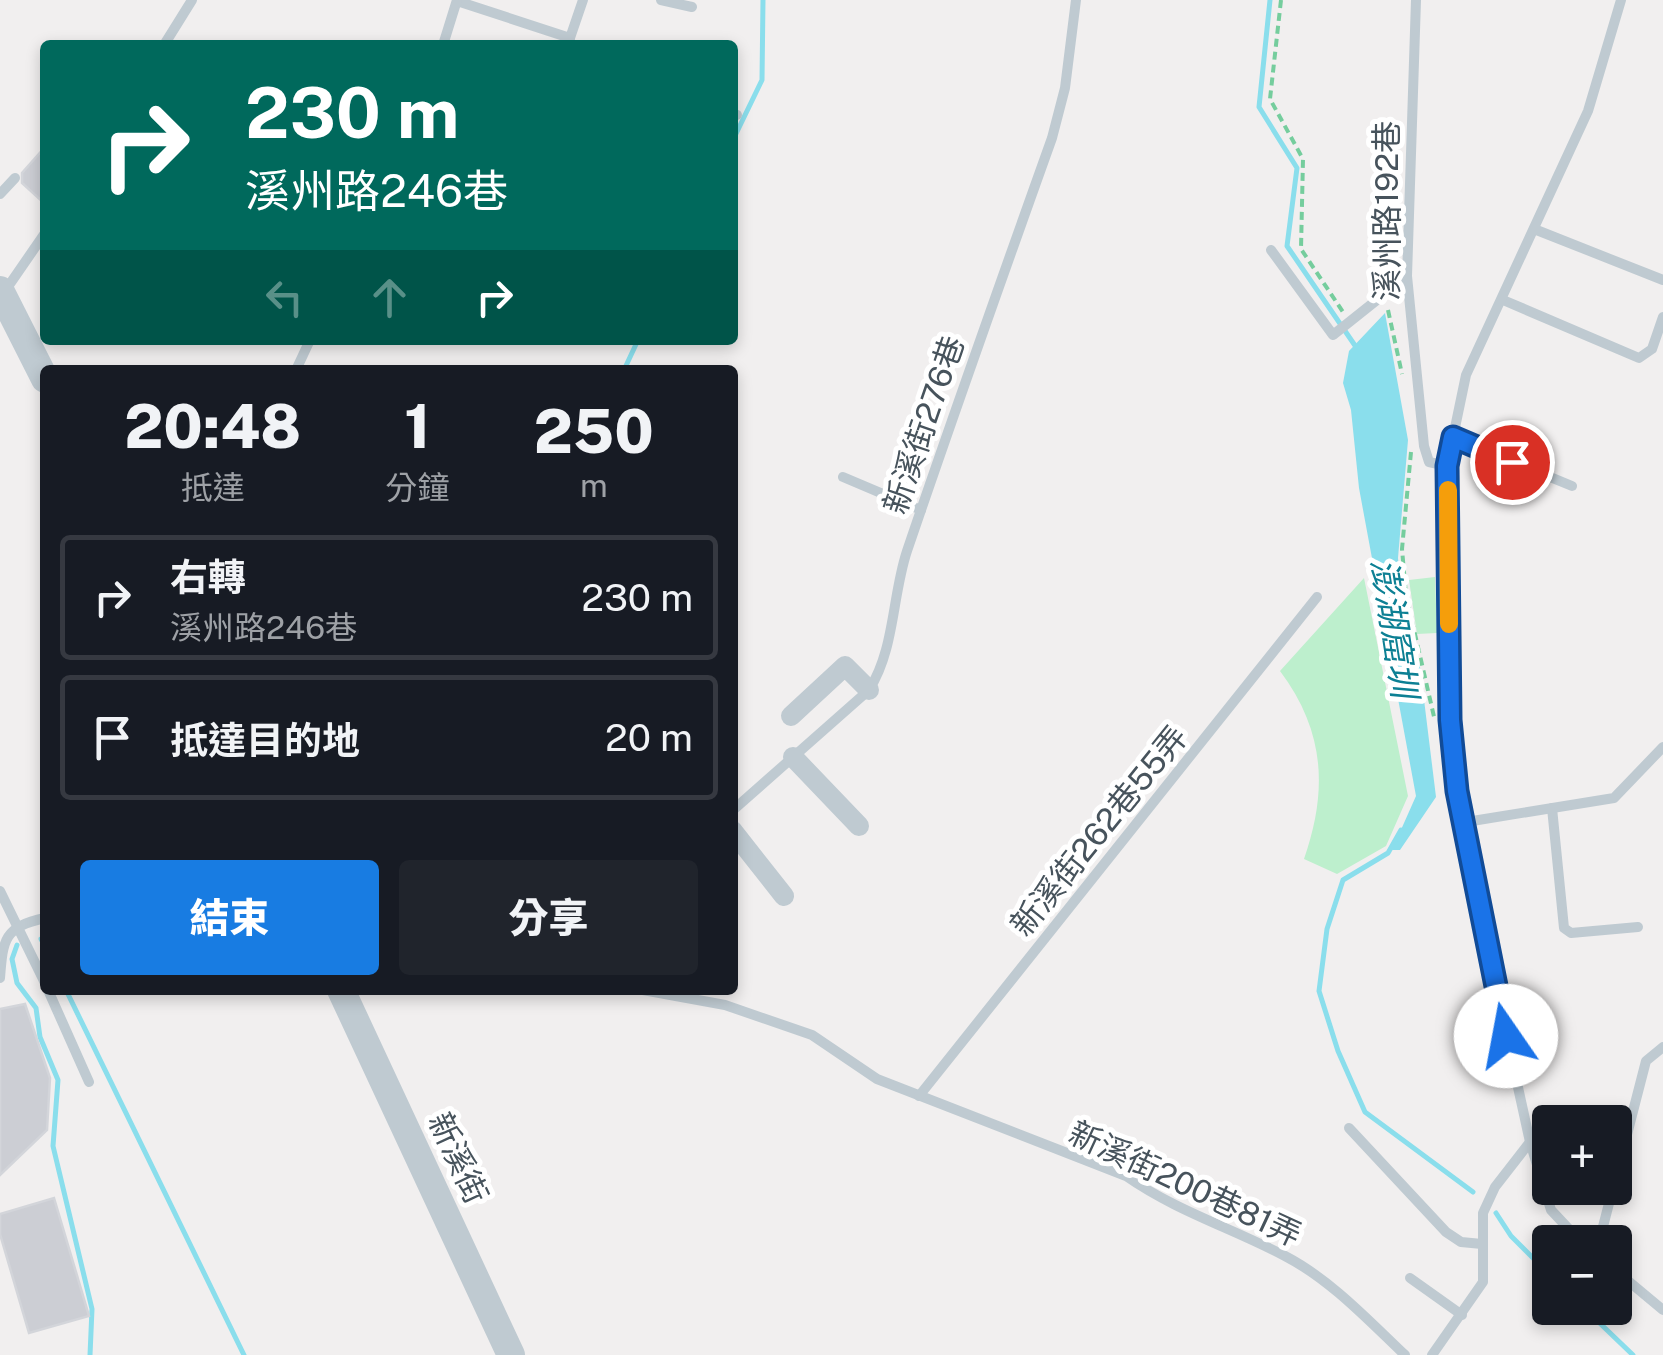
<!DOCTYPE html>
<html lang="zh-TW">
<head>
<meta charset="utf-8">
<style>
	body { margin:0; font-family:"Public Sans","Noto Sans TC",sans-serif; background:#20242c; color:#f1f3f6; height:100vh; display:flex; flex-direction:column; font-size:38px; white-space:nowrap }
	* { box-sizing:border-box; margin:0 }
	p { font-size:32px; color:#9ea1a6 }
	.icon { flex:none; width:55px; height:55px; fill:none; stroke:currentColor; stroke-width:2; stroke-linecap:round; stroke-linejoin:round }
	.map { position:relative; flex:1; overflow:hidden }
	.drawer { position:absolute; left:40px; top:365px; width:698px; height:630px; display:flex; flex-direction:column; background:#171b24; border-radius:10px; box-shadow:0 5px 15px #0003 }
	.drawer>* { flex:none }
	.guide { position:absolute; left:40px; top:40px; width:698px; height:305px; border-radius:10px; box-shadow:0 5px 15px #0003; background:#00695c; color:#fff; overflow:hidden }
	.controls { position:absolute; left:1532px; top:1105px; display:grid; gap:20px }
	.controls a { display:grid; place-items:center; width:100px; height:100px; border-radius:10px; background:#171b24; box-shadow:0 5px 15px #0003; font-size:50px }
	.pin { position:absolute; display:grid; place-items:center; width:85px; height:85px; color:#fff; margin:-42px; border:5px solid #fff; border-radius:50%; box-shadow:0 2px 10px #0007 }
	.me { position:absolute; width:110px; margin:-55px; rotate:348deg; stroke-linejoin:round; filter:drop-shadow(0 0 8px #0008) }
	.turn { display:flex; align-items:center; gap:35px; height:210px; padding:0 40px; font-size:45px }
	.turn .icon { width:130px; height:130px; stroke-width:2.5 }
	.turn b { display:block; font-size:70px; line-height:85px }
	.lanes { display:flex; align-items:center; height:95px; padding:0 40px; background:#0003; justify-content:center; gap:50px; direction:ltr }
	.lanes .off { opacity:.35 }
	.eta { display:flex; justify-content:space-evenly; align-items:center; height:170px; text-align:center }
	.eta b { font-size:60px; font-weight:800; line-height:70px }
	.cta { display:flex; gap:20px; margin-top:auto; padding:20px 40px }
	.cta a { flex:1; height:115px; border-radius:10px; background:#187ce2; color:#fff; font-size:40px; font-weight:800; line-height:115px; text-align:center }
	.cta a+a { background:#20242c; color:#f1f3f6 }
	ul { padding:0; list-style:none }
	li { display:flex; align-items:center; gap:30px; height:125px; margin:0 20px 15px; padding:0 20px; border:5px solid #363941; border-radius:10px }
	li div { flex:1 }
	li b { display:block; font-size:38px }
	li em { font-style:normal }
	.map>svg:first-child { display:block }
	.green { fill:#bdefcd }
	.water { fill:#8adeec }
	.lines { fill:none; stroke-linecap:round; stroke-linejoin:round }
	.stream { stroke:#8adeec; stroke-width:5 }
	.building { fill:#ccced4; stroke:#d3d5da; stroke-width:2.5 }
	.path { stroke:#75cd9d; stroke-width:4; stroke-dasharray:8 5; stroke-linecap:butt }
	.service { stroke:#bfcad1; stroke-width:10 }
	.minor { stroke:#bfcad1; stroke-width:20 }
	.tertiary { stroke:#bfcad1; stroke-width:28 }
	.route-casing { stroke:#114b97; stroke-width:25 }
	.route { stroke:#1a73e8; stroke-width:18 }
	.slow { stroke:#f59e0b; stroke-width:18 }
	.labels { text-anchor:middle; stroke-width:10; stroke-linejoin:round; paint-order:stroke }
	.street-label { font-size:32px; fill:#47535c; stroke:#fff }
	.water-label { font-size:35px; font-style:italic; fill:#0d8094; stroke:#fff }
</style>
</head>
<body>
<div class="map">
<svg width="1663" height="1355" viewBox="0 0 1663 1355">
	<rect width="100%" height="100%" fill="#f1efef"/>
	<g class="green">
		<path d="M 1435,577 L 1437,633 L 1417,634 L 1409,580 Z"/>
		<path d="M 1364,578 L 1408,796 L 1386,846 L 1337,874 L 1304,859 C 1328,790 1325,731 1280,671 Z"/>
	</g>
	<path class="water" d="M 1385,313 L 1408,440 L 1398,558 L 1402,603 L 1419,659 L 1436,797 L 1400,850 L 1392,850 L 1416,796 L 1359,488 L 1351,410 L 1343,383 L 1349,351 Z"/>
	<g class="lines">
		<g class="stream">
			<path d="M 1270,0 L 1259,107 L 1297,168 L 1287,246 L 1356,347"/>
			<path d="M 732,142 L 762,80 L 763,0"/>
			<path d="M 624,370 L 638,340"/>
			<path d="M 1401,830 L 1388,853 L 1343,880 L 1327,929 L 1319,991 L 1338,1051 L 1365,1112 L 1473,1192"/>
			<path d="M 45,938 L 41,939 L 45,946"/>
			<path d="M 17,945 L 12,959 L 17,983 L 36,1008 L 40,1037 L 58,1080 L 53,1146 L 92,1309 L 90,1355"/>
			<path d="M 66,990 L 244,1355"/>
			<path d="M 1496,1213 L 1511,1236 L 1550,1275"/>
			<path d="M 1584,1308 L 1633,1355"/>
		</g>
	</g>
	<g class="building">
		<path d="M 45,147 L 45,204 L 22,183 L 22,173 Z"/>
		<path d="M 25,1004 L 50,1078 L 47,1130 L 0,1175 L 0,1009 Z"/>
		<path d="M 54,1198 L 89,1316 L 29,1333 L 0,1234 L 0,1214 Z"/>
	</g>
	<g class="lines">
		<g class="path">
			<path d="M 1281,0 L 1270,99 L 1303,159 L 1301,249 L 1343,312"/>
			<path d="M 1388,310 L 1402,374"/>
			<path d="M 1411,452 L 1402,549 L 1406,595 L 1435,721"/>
		</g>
		<g class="service">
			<path d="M 661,0 L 692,7"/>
			<path d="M 1416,0 L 1407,276 L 1424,446 L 1429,462 L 1447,466"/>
			<path d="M 457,1 L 570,38 L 567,45"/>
			<path d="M 570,38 L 583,0"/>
			<path d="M 164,45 L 192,0"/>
			<path d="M 443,45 L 457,0"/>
			<path d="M 732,113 L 737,115"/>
			<path d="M 0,194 L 15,178"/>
			<path d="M 1534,229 L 1663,280"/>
			<path d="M 1271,250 L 1333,335 L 1407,276"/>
			<path d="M 3,294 L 45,233"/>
			<path d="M 1503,300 L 1639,358 L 1652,349 L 1663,317"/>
			<path d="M 296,370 L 310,340"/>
			<path d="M 1453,437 L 1572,486"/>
			<path d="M 843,477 L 921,510"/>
			<path d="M 1552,808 L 1564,928 L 1571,933 L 1638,927"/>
			<path d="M 732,811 L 869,690 C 895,649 892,596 907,551 C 954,413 1003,275 1052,138 L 1065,88 L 1076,0"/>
			<path d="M 1460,823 L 1614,798 L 1663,747"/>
			<path d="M 0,891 L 45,983"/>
			<path d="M 0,978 C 3,939 4,927 45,918"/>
			<path d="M 48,990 L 89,1082"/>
			<path d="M 643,990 L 725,1005 L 812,1035 L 877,1079 L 1126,1176 C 1176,1211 1232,1228 1285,1256 C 1331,1280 1368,1320 1405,1355"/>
			<path d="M 919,1096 L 1317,597"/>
			<path d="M 1349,1128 L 1446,1232 L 1461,1242 L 1482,1244"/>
			<path d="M 1615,1181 L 1646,1061 L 1663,1047"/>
			<path d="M 1581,1242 L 1551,1210 L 1530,1142 L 1460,823 L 1450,720 L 1447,466 L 1466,375 L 1588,111 L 1621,0"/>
			<path d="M 1599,1242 L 1613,1188"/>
			<path d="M 1615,1270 L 1663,1310"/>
			<path d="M 1410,1278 L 1462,1315"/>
			<path d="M 1432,1355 L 1483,1282 L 1483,1213 L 1495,1187 L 1530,1142"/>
		</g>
		<g class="minor">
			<path d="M 791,716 L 845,666 L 869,690"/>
			<path d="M 793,757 L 859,826"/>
			<path d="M 732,830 L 784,896"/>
		</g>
		<g class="tertiary">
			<path d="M 0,290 L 45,379"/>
			<path d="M 341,990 L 511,1355"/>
		</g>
	</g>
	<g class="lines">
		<g class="route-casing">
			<path id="route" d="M 1506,1036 L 1457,791 L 1450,720 L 1447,466 L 1453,437 L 1512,462"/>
		</g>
		<use href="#route" class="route"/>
		<path class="slow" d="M 1448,490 L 1449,624"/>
	</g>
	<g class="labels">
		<g class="street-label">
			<text transform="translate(1387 211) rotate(-90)" y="11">溪州路192巷</text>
			<text transform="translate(924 425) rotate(-71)" y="11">新溪街276巷</text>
			<text transform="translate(1099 831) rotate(-51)" y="11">新溪街262巷55弄</text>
			<text transform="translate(458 1158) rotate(65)" y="11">新溪街</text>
			<text transform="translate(1185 1184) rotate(25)" y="11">新溪街200巷81弄</text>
		</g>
		<g class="water-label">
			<text transform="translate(1394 628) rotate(81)" y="12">澎湖窟圳</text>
		</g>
	</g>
</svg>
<div class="controls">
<a>+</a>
<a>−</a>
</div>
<div class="pin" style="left:1512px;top:462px;background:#d93025"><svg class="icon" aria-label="arrive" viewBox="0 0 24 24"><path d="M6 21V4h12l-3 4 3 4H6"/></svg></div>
<svg class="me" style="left:1506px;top:1036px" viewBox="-20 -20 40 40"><circle r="19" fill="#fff"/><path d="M0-13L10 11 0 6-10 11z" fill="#1a73e8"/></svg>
<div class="guide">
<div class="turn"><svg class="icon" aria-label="right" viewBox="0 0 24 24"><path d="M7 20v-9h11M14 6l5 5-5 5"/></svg><div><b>230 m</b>溪州路246巷</div></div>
<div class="lanes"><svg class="icon off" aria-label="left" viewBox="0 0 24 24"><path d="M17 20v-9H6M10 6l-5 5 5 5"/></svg><svg class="icon off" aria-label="ahead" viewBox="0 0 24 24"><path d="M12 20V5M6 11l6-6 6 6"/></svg><svg class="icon" aria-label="right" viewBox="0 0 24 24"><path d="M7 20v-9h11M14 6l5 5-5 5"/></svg></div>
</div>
<section class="drawer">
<div class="eta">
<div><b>20:48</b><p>抵達</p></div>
<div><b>1</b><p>分鐘</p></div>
<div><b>250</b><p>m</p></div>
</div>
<ul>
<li><svg class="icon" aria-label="right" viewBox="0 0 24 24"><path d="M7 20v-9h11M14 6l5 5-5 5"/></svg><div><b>右轉</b><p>溪州路246巷</p></div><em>230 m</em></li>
<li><svg class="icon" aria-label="arrive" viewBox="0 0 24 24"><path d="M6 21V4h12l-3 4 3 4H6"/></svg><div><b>抵達目的地</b></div><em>20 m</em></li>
</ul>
<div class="cta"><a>結束</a><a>分享</a></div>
</section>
</div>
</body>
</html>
